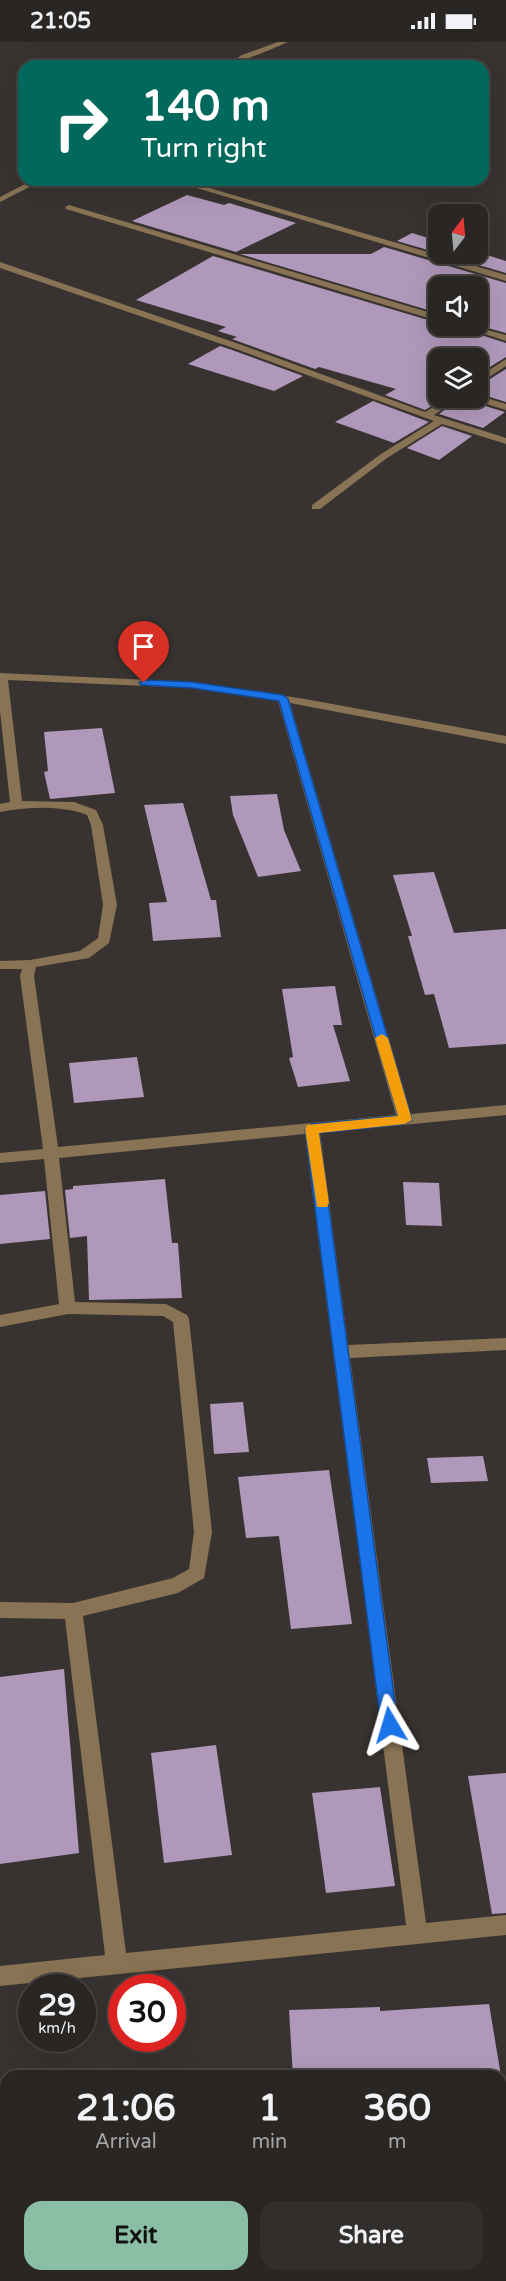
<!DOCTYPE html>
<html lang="en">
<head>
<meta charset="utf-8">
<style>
	body { margin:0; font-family:"Varela Round",sans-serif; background:#322e2c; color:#f1f3f6; height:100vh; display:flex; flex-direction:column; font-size:22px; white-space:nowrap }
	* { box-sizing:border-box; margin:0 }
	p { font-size:20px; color:#a5a5a6 }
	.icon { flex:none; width:33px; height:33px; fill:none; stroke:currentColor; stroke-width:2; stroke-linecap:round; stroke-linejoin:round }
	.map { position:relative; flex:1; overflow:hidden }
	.panel { position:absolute; left:0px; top:2028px; width:507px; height:212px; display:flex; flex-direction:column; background:#2a2624; border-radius:18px 18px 0 0; box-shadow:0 6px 24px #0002,0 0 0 2px #464341 }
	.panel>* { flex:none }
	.guide { position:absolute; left:18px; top:18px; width:471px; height:126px; border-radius:18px; box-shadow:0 6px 24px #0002,0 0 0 2px #464341; background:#00695c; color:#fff; overflow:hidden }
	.needle { width:39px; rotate:16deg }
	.controls { position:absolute; left:428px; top:162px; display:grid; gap:12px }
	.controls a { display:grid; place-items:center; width:60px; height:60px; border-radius:12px; background:#2a2624; box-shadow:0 6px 24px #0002,0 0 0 2px #464341; font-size:30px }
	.speed { position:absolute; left:18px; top:1932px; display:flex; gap:12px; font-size:30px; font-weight:700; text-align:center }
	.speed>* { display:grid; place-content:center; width:78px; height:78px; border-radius:50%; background:#2a2624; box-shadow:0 6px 24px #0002,0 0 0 2px #464341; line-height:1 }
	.speed small { font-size:15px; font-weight:400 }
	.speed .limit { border:9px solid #d22; background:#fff; color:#111 }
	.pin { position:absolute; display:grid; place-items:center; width:51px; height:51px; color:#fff; margin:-62px -26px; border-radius:50% 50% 50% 0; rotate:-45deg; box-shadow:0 0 6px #0007 }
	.pin .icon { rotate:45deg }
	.me { position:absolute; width:66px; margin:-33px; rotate:353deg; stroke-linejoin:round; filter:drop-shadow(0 0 4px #0008) }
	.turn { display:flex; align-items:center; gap:21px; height:126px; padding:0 24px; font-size:27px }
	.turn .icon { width:78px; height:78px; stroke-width:2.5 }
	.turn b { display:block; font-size:42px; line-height:51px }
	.eta { display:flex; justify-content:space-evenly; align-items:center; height:102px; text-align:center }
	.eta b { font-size:36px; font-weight:800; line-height:42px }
	.action { display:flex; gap:12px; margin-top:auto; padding:12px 24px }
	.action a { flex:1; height:69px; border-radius:18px; background:#8abfa5; color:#111; font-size:24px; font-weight:800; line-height:69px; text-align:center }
	.action a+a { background:#322e2c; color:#f1f3f6 }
	.status { display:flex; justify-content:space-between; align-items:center; height:42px; padding:0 30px; background:#2a2624; direction:ltr }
	.status svg { height:16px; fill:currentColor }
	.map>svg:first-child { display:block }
	.building { fill:#b098ba }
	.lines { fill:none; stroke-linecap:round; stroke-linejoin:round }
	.minor { fill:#887354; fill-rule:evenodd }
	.route { fill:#1a73e8; stroke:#114b97; stroke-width:1.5 }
	.slow { fill:#f59e0b }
</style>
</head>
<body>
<div class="status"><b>21:05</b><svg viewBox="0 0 49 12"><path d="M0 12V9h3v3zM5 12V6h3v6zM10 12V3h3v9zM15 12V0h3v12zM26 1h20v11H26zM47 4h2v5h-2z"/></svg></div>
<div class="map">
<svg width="506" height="2239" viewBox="0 0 506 2239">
	<rect width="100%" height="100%" fill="#383330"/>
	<g class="building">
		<path d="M 187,153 L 224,163 L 229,161 L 296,181 L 236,210 L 132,179 Z"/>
		<path d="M 412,191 L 438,199 L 438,211 L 397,199 Z"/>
		<path d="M 384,205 L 506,241 L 506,291 L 477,283 L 477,244 L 438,244 L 438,271 L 240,212 L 371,212 Z"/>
		<path d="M 477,210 L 506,219 L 506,231 L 441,212 Z"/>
		<path d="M 213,214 L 438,281 L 438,284 L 458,284 L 459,286 L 506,301 L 506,315 L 477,333 L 477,316 L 438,316 L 438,356 L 445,356 L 425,368 L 385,353 L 396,347 L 319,325 L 315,327 L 232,297 L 237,295 L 218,289 L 226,285 L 136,258 Z"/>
		<path d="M 220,304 L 232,308 L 303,334 L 274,349 L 188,322 Z"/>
		<path d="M 506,327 L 506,360 L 477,351 L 477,345 Z"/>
		<path d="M 461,356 L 470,356 L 472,360 L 505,370 L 483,386 L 439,372 Z"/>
		<path d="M 373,359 L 429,380 L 394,401 L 335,380 Z"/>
		<path d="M 442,384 L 472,394 L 439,418 L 407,406 Z"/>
		<path d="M 102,686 L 115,751 L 50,757 L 44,730 L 48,729 L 44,690 Z"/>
		<path d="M 277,752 L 284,788 L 301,829 L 258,835 L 233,773 L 230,754 Z"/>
		<path d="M 183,761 L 211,858 L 216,858 L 221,895 L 153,899 L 149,861 L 167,860 L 144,763 Z"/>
		<path d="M 434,830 L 454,891 L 506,887 L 506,1002 L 449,1006 L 434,952 L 425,953 L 408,894 L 412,894 L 393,833 Z"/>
		<path d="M 335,944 L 342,983 L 333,983 L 350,1039 L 298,1045 L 289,1016 L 293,1015 L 282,947 Z"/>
		<path d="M 137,1015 L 144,1055 L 74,1061 L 69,1021 Z"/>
		<path d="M 165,1137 L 172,1201 L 178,1201 L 182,1256 L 89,1258 L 87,1194 L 70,1196 L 65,1148 L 73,1147 L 73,1144 Z"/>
		<path d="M 403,1140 L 439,1141 L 442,1184 L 406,1183 Z"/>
		<path d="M 45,1149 L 50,1197 L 0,1202 L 0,1153 Z"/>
		<path d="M 243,1360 L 249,1410 L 214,1412 L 210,1362 Z"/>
		<path d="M 483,1414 L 488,1439 L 431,1441 L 427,1416 Z"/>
		<path d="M 329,1428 L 352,1582 L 291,1587 L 279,1494 L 246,1496 L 238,1435 Z"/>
		<path d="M 64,1627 L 79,1811 L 0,1822 L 0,1635 Z"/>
		<path d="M 216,1703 L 232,1813 L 164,1821 L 151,1711 Z"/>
		<path d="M 506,1731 L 506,1871 L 492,1872 L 468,1734 Z"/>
		<path d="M 380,1745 L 395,1844 L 326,1851 L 312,1751 Z"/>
		<path d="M 489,1962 L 501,2034 L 293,2034 L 289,1968 L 380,1965 L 380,1969 Z"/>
	</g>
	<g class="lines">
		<g class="minor">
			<path d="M 278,0 L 287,0 C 281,4 230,24 225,24 L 242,13 Z"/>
			<path d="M 33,138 L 43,138 L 0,160 L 0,155 Z"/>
			<path d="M 170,138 L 182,138 L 506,233 L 506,239 Z"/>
			<path d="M 69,163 L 438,273 L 438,279 L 66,167 L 65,165 Z"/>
			<path d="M 0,220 L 239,302 L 425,370 L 449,356 L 459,356 L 434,373 L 506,396 L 506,402 L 442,382 L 387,416 L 320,467 L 312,467 L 312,463 L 381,412 L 434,379 L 233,306 L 0,226 Z"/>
			<path d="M 460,284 L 472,284 L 506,293 L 506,299 Z"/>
			<path d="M 506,317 L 506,324 L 477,343 L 477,336 Z"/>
			<path d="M 477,353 L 506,362 L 506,368 L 473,358 L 472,356 L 477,356 Z"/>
			<path d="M 0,631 L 192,640 L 305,657 L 506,694 L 506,702 L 290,661 L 411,1072 L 506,1063 L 506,1073 L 320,1091 L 348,1303 L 506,1296 L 506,1308 L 350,1316 L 426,1881 L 506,1873 L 506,1893 L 0,1944 L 0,1924 L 105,1913 L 65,1577 L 0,1576 L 0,1560 L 73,1561 L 173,1536 L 189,1527 L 194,1490 L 173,1280 L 163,1274 L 68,1272 L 0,1285 L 0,1273 L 59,1262 L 44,1117 L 0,1121 L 0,1111 L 43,1107 L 20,934 L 22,927 L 0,927 L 0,919 L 30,918 L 80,909 L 98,896 L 103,863 L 91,783 L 87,773 C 61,763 27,765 0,770 L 0,762 L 10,760 L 0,669 ZM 8,638 L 192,646 L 278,659 L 396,1073 L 58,1105 L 34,934 L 36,925 L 89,916 L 109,901 L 117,863 L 103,783 L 96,768 L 74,760 L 22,759 ZM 305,1092 L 406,1883 L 126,1911 L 83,1574 L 178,1551 L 204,1536 L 212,1490 L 189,1277 L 187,1273 L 166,1262 L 75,1260 L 59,1116 Z"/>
		</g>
	</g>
	<path class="route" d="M 144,638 L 192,640 L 283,653 L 288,657 L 412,1078 L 405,1082 L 319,1091 L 398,1683 L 396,1688 L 390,1690 L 383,1688 L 381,1683 L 305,1087 L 312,1082 L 398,1074 L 279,659 L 192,646 L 141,643 L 139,641 Z"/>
	<path class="slow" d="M 382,992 L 388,996 L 412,1078 L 405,1082 L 319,1091 L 329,1161 L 327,1165 L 317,1165 L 305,1087 L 307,1083 L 398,1074 L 375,996 Z"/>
</svg>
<div class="controls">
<a><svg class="needle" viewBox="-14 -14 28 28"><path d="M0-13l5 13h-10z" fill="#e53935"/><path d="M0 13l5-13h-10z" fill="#a5a5a6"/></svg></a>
<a><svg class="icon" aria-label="sound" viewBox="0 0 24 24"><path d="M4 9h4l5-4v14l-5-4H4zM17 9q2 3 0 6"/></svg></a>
<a><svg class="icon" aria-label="layers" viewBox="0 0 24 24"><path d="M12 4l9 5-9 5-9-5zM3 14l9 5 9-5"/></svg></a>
</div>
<div class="speed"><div>29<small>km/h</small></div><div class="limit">30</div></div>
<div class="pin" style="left:144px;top:641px;background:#d93025"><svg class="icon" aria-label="arrive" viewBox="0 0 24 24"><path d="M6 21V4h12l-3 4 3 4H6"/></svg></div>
<svg class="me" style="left:390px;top:1683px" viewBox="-20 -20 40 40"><path d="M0-17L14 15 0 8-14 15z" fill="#1a73e8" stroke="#fff" stroke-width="4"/></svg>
<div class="guide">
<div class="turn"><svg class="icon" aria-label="right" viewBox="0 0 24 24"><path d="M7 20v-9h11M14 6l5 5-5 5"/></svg><div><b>140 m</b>Turn right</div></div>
</div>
<section class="panel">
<div class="eta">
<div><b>21:06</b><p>Arrival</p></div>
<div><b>1</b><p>min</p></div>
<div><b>360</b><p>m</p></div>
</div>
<div class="action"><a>Exit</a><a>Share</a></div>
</section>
</div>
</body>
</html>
